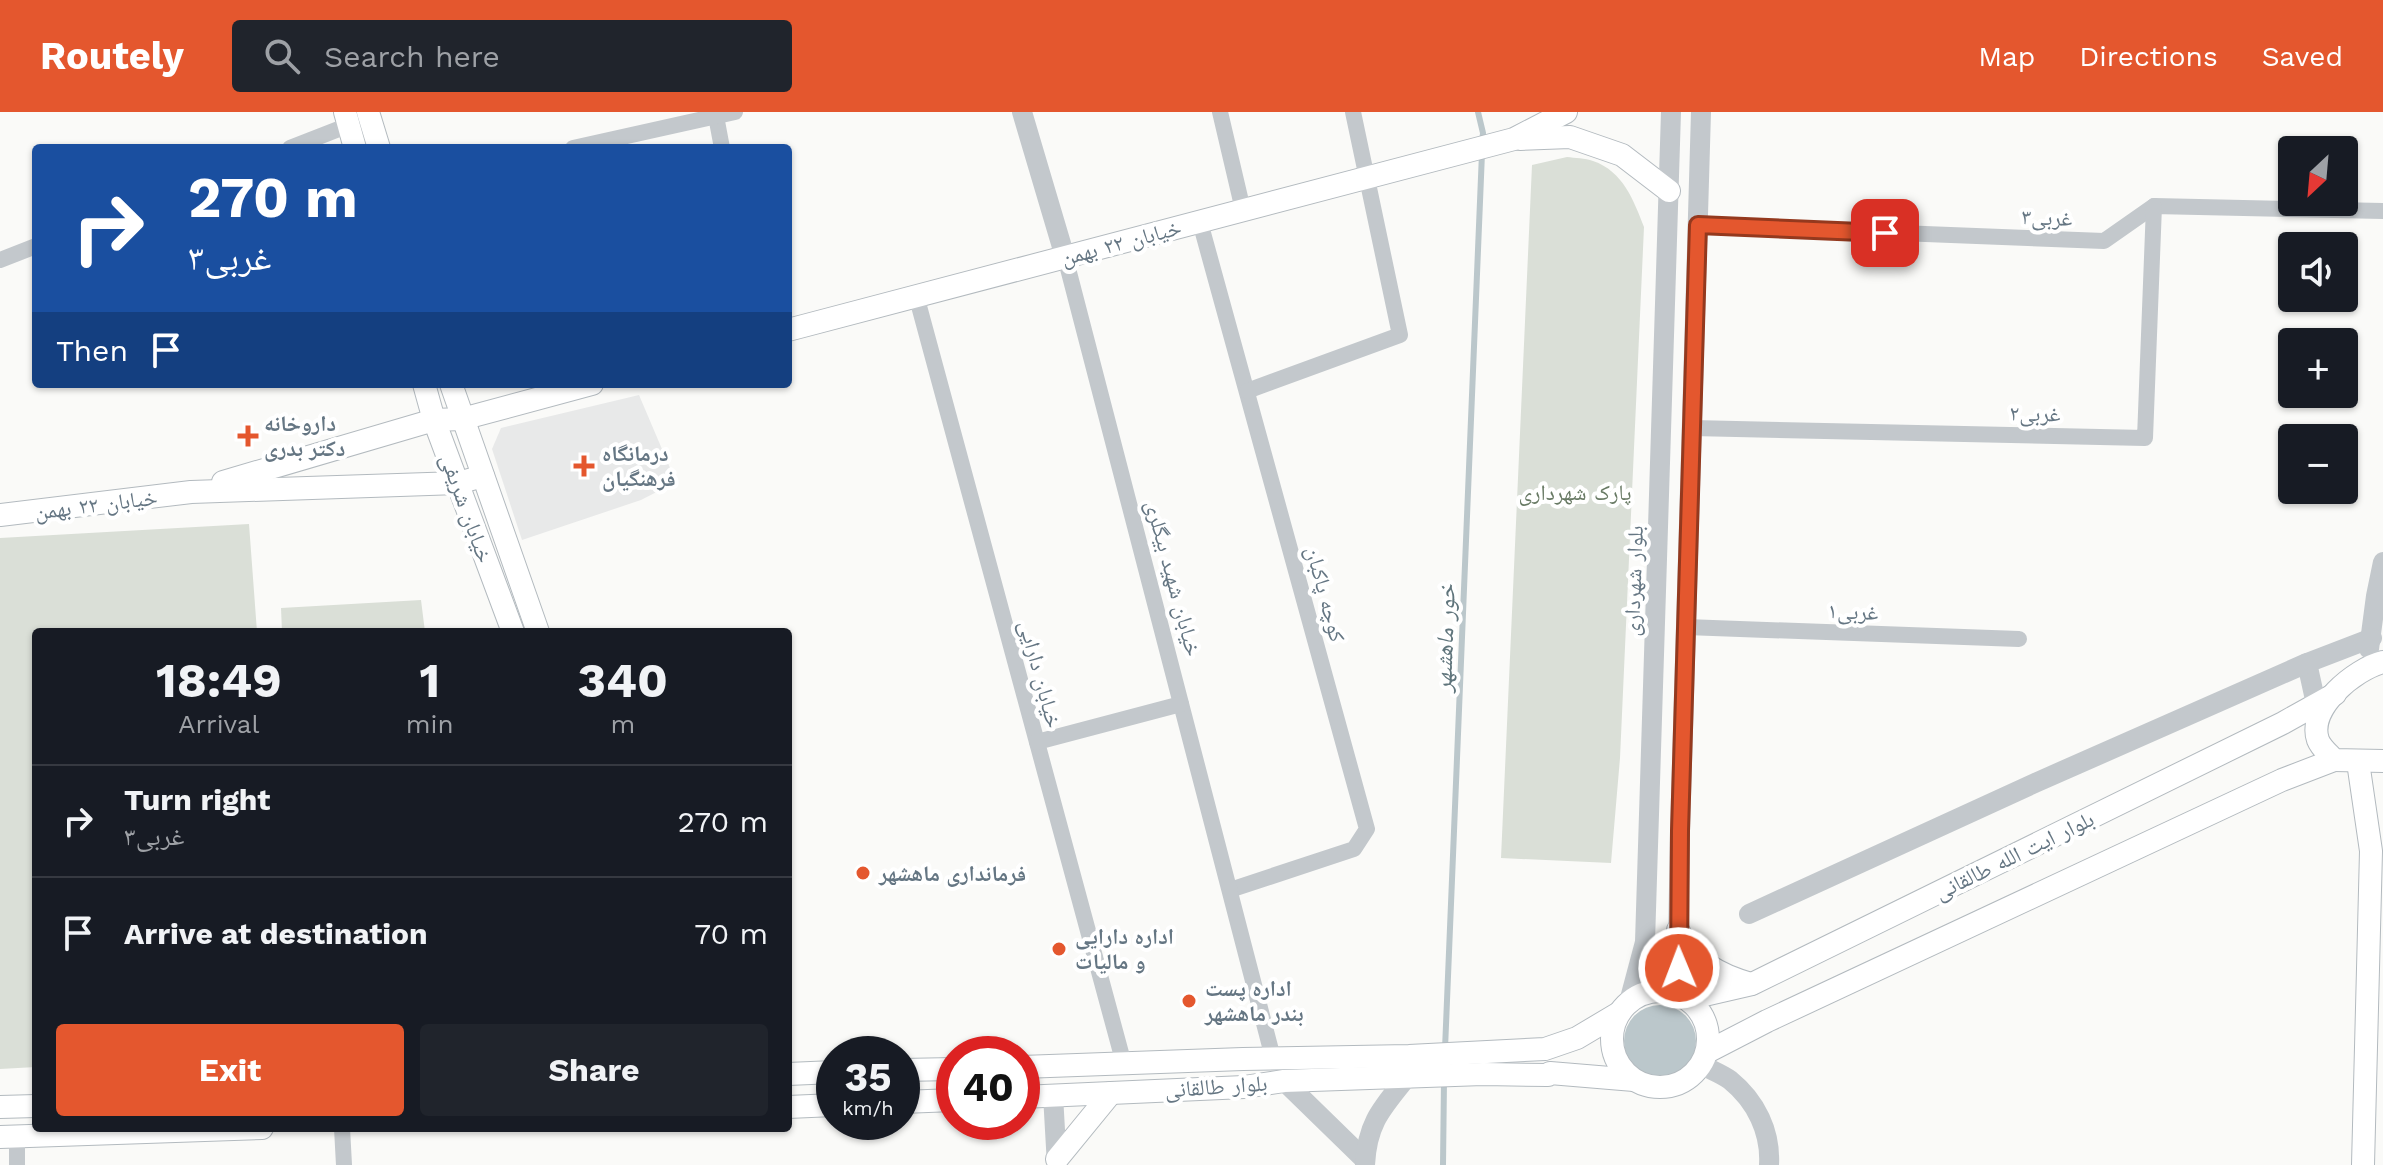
<!DOCTYPE html>
<html lang="en">
<head>
<meta charset="utf-8">
<style>
	body { margin:0; font-family:"Work Sans","Noto Naskh Arabic",sans-serif; background:#20242c; color:#f1f3f6; height:100vh; display:flex; flex-direction:column; font-size:30px; white-space:nowrap }
	* { box-sizing:border-box; margin:0 }
	p { font-size:26px; color:#9ea1a6 }
	.icon { flex:none; width:44px; height:44px; fill:none; stroke:currentColor; stroke-width:2; stroke-linecap:round; stroke-linejoin:round }
	.map { position:relative; flex:1; overflow:hidden }
	.side { position:absolute; left:32px; top:516px; width:760px; height:504px; display:flex; flex-direction:column; background:#171b24; border-radius:8px; box-shadow:0 2px 6px #0004 }
	.side>* { flex:none }
	.top-card { position:absolute; left:32px; top:32px; width:760px; height:244px; border-radius:8px; box-shadow:0 2px 6px #0004; background:#1a4fa0; color:#fff; overflow:hidden }
	.needle { width:52px; rotate:206deg }
	.buttons { position:absolute; left:2278px; top:24px; display:grid; gap:16px }
	.buttons a { display:grid; place-items:center; width:80px; height:80px; border-radius:8px; background:#171b24; box-shadow:0 2px 6px #0004; font-size:40px }
	.speed { position:absolute; left:816px; top:924px; display:flex; gap:16px; font-size:40px; font-weight:700; text-align:center }
	.speed>* { display:grid; place-content:center; width:104px; height:104px; border-radius:50%; background:#171b24; box-shadow:0 2px 6px #0004; line-height:1 }
	.speed small { font-size:20px; font-weight:400 }
	.speed .limit { border:12px solid #d22; background:#fff; color:#111 }
	.pin { position:absolute; display:grid; place-items:center; width:68px; height:68px; color:#fff; margin:-34px; border-radius:16px; box-shadow:0 4px 12px #0006 }
	.me { position:absolute; width:88px; margin:-44px; rotate:359deg; stroke-linejoin:round; filter:drop-shadow(0 0 6px #0008) }
	.turn { display:flex; align-items:center; gap:28px; height:168px; padding:0 24px; font-size:36px }
	.turn .icon { width:104px; height:104px; stroke-width:2.5 }
	.turn b { display:block; font-size:56px; line-height:68px }
	.then { display:flex; align-items:center; height:76px; padding:0 24px; background:#0003; gap:16px; font-size:30px }
	.eta { display:flex; justify-content:space-evenly; align-items:center; height:136px; text-align:center }
	.eta b { font-size:48px; font-weight:700; line-height:56px }
	.primary-button { display:flex; gap:16px; margin-top:auto; padding:16px 24px }
	.primary-button a { flex:1; height:92px; border-radius:8px; background:#e4572e; color:#fff; font-size:32px; font-weight:700; line-height:92px; text-align:center }
	.primary-button a+a { background:#20242c; color:#f1f3f6 }
	ul { padding:0; list-style:none }
	li { display:flex; align-items:center; gap:24px; height:112px; padding:0 24px; border-top:2px solid #363941 }
	li div { flex:1 }
	li b { display:block; font-size:30px }
	li em { font-style:normal }
	header { display:flex; align-items:center; gap:48px; box-sizing:border-box; height:112px; padding:0 40px; background:#e4572e; color:#fff }
	header strong { font-size:38px }
	nav { display:flex; gap:44px; margin-inline-start:auto; font-size:28px }
	.search { width:560px; height:72px; background:#20242c; display:flex; align-items:center; gap:20px; box-sizing:border-box; padding:0 28px; border-radius:8px; color:#9ea1a6; font-size:30px }
	.map>svg:first-child { display:block }
	.built { fill:#e8e9e9 }
	.green { fill:#dadfd7 }
	.water { fill:#bbc7cb }
	.lines { fill:none; stroke-linecap:round; stroke-linejoin:round }
	.stream { stroke:#bbc7cb; stroke-width:6 }
	.secondary-casing { stroke:#b3babf; stroke-width:24 }
	.minor { stroke:#c3c8cc; stroke-width:16 }
	.tertiary { stroke:#c3c8cc; stroke-width:20 }
	.secondary { stroke:#fff; stroke-width:22 }
	.route-casing { stroke:#94391e; stroke-width:20 }
	.route { stroke:#e4572e; stroke-width:14 }
	.poi-dot { fill:#e4572e; stroke:#fff; stroke-width:3 }
	.labels { text-anchor:middle; stroke-width:8; stroke-linejoin:round; paint-order:stroke }
	.street-label { font-size:22px; fill:#657683; stroke:#fff }
	.poi-label { font-size:22px; font-weight:bold; fill:#657683; stroke:#fff; text-anchor:start }
	.park-label { font-size:22px; fill:#687a64; stroke:#fff }
	.water-label { font-size:24px; font-style:italic; fill:#60757c; stroke:#fff }
</style>
</head>
<body>
<header>
<strong>Routely</strong>
<div class="search"><svg class="icon" aria-label="search" viewBox="0 0 24 24"><circle cx="10" cy="10" r="6"/><path d="M15 15l6 6"/></svg>Search here</div>
<nav><a>Map</a><a>Directions</a><a>Saved</a></nav>
</header>
<div class="map">
<svg width="2383" height="1053" viewBox="0 0 2383 1053">
	<rect width="100%" height="100%" fill="#fafaf8"/>
	<path class="built" d="M 639,283 L 676,370 L 641,388 L 522,428 L 492,337 L 501,316 Z"/>
	<g class="green">
		<path d="M 1567,45 C 1575,46 1585,46 1593,49 C 1623,59 1634,89 1644,115 L 1620,646 L 1611,751 L 1501,746 L 1532,53 Z"/>
		<path d="M 249,412 L 257,520 L 36,520 L 36,955 L 0,957 L 0,426 Z"/>
		<path d="M 421,488 L 425,520 L 282,520 L 281,496 Z"/>
	</g>
	<circle class="water" cx="1660" cy="929" r="36"/>
	<g class="lines">
		<g class="stream">
			<path d="M 1478,0 L 1483,21 L 1482,30"/>
			<path d="M 1445,937 L 1482,41"/>
			<path d="M 1443,1053 L 1444,969"/>
		</g>
		<g class="secondary-casing">
			<g id="secondary">
				<path d="M 345,0 L 355,36"/>
				<path d="M 368,0 L 379,36"/>
				<path d="M 1520,27 L 1570,25 L 1622,43 L 1669,79"/>
				<path d="M 788,218 L 1514,27 L 1566,0"/>
				<path d="M 424,272 L 434,308 L 513,520"/>
				<path d="M 451,272 L 538,520"/>
				<path d="M 223,370 L 434,308 L 462,307 L 592,272"/>
				<path d="M 0,403 L 191,380 L 458,371 L 483,364"/>
				<path d="M 2383,550 C 2355,557 2307,596 2318,628 C 2321,636 2329,642 2334,648 L 2383,649"/>
				<path d="M 2358,650 L 2371,739 L 2363,1053"/>
				<path d="M 1678,818 C 1693,849 1719,863 1751,872"/>
				<circle cx="1660" cy="927" r="48"/>
				<path d="M 1687,887 L 1752,872 L 2283,611 L 2335,582"/>
				<path d="M 1707,940 L 1767,909 L 2282,668 L 2334,648"/>
				<path d="M 1022,955 L 1243,947 L 1409,944 L 1545,937 L 1577,926 L 1619,901"/>
				<path d="M 902,958 L 954,957"/>
				<path d="M 788,962 L 834,960"/>
				<path d="M 1022,985 L 1244,975 L 1284,969 L 1483,962 L 1548,963 L 1550,961 L 1634,968"/>
				<path d="M 902,990 L 954,988"/>
				<path d="M 0,995 L 36,994"/>
				<path d="M 788,995 L 834,993"/>
				<path d="M 0,1025 L 262,1016"/>
				<path d="M 1057,1047 L 1111,981"/>
			</g>
		</g>
		<g class="minor">
			<path d="M 1220,0 L 1243,98"/>
			<path d="M 716,4 L 722,36"/>
			<path d="M 290,36 L 349,13"/>
			<path d="M 573,36 L 735,0"/>
			<path d="M 1200,110 L 1367,717 L 1354,737 L 1230,778"/>
			<path d="M 1698,113 L 2104,129 L 2154,94 L 2383,99"/>
			<path d="M 1065,145 L 1273,946"/>
			<path d="M 0,148 L 36,134"/>
			<path d="M 916,183 L 1124,952"/>
			<path d="M 1247,279 L 1400,223 L 1353,0"/>
			<path d="M 1692,316 L 2145,326 L 2154,94"/>
			<path d="M 1686,515 L 2019,527"/>
			<path d="M 1037,630 L 1181,592"/>
			<path d="M 342,1016 L 344,1053"/>
			<path d="M 17,1053 L 17,1025"/>
		</g>
		<g class="tertiary">
			<path d="M 1022,0 L 1065,145"/>
			<path d="M 2369,537 L 2376,484 L 2383,450"/>
			<path d="M 2307,551 L 2316,592"/>
			<path d="M 1749,802 L 2035,671 L 2307,551 L 2372,526"/>
			<path d="M 1680,882 L 1678,830 L 1680,719 L 1701,0"/>
			<path d="M 1629,890 L 1645,830 L 1671,0"/>
			<path d="M 1702,953 C 1711,958 1722,962 1730,968 C 1756,989 1771,1020 1769,1053"/>
			<path d="M 1284,969 L 1365,1048"/>
			<path d="M 1053,983 L 1057,1053"/>
			<path d="M 1365,1053 C 1367,1011 1382,996 1407,965"/>
		</g>
		<use href="#secondary" class="secondary"/>
	</g>
	<g class="lines">
		<g class="route-casing">
			<path id="route" d="M 1679,856 L 1680,719 L 1698,113 L 1885,121"/>
		</g>
		<use href="#route" class="route"/>
	</g>
	<g class="poi-dot">
		<path d="M244 312h8v8h8v8h-8v8h-8v-8h-8v-8h8z"/>
		<path d="M580 342h8v8h8v8h-8v8h-8v-8h-8v-8h8z"/>
		<circle cx="863" cy="761" r="8"/>
		<circle cx="1059" cy="837" r="8"/>
		<circle cx="1189" cy="889" r="8"/>
	</g>
	<g class="labels">
		<g class="street-label">
			<text transform="translate(2047 105) rotate(2)" y="8">۳غربی</text>
			<text transform="translate(1121 130) rotate(-15)" y="8">خیابان ۲۲ بهمن</text>
			<text transform="translate(2035 301) rotate(1)" y="8">۲غربی</text>
			<text transform="translate(96 392) rotate(-7)" y="8">خیابان ۲۲ بهمن</text>
			<text transform="translate(467 396) rotate(70)" y="8">خیابان شریفی</text>
			<text transform="translate(1174 466) rotate(75)" y="8">خیابان شهید بیگلری</text>
			<text transform="translate(1633 469) rotate(-88)" y="8">بلوار شهرداری</text>
			<text transform="translate(1326 482) rotate(75)" y="8">کوچه پاکبان</text>
			<text transform="translate(1853 499) rotate(2)" y="8">۱غربی</text>
			<text transform="translate(1041 562) rotate(75)" y="8">خیابان دارایی</text>
			<text transform="translate(2014 743) rotate(-26)" y="8">بلوار ایت الله طالقانی</text>
			<text transform="translate(1216 974) rotate(-4)" y="8">بلوار طالقانی</text>
		</g>
		<g class="poi-label">
			<text x="264" y="319">داروخانه<tspan x="264" dy="25">دکتر بدری</tspan></text>
			<text x="602" y="349">درمانگاه<tspan x="602" dy="25">فرهنگیان</tspan></text>
			<text x="879" y="769">فرمانداری ماهشهر</text>
			<text x="1075" y="832">اداره دارایی<tspan x="1075" dy="25">و مالیات</tspan></text>
			<text x="1205" y="884">اداره پست<tspan x="1205" dy="25">بندر ماهشهر</tspan></text>
		</g>
		<g class="park-label">
			<text x="1575" y="388">پارک شهرداری</text>
		</g>
		<g class="water-label">
			<text transform="translate(1445 526) rotate(-88)" y="8">خور ماهشهر</text>
		</g>
	</g>
</svg>
<div class="buttons">
<a><svg class="needle" viewBox="-14 -14 28 28"><path d="M0-13l5 13h-10z" fill="#e53935"/><path d="M0 13l5-13h-10z" fill="#9ea1a6"/></svg></a>
<a><svg class="icon" aria-label="sound" viewBox="0 0 24 24"><path d="M4 9h4l5-4v14l-5-4H4zM17 9q2 3 0 6"/></svg></a>
<a>+</a>
<a>−</a>
</div>
<div class="speed"><div>35<small>km/h</small></div><div class="limit">40</div></div>
<div class="pin" style="left:1885px;top:121px;background:#d93025"><svg class="icon" aria-label="arrive" viewBox="0 0 24 24"><path d="M6 21V4h12l-3 4 3 4H6"/></svg></div>
<svg class="me" style="left:1679px;top:856px" viewBox="-20 -20 40 40"><circle r="17" fill="#e4572e" stroke="#fff" stroke-width="3"/><path d="M0-11L8 9 0 5-8 9z" fill="#fff"/></svg>
<div class="top-card">
<div class="turn"><svg class="icon" aria-label="right" viewBox="0 0 24 24"><path d="M7 20v-9h11M14 6l5 5-5 5"/></svg><div><b>270 m</b>۳غربی</div></div>
<div class="then">Then<svg class="icon" aria-label="arrive" viewBox="0 0 24 24"><path d="M6 21V4h12l-3 4 3 4H6"/></svg></div>
</div>
<section class="side">
<div class="eta">
<div><b>18:49</b><p>Arrival</p></div>
<div><b>1</b><p>min</p></div>
<div><b>340</b><p>m</p></div>
</div>
<ul>
<li><svg class="icon" aria-label="right" viewBox="0 0 24 24"><path d="M7 20v-9h11M14 6l5 5-5 5"/></svg><div><b>Turn right</b><p>۳غربی</p></div><em>270 m</em></li>
<li><svg class="icon" aria-label="arrive" viewBox="0 0 24 24"><path d="M6 21V4h12l-3 4 3 4H6"/></svg><div><b>Arrive at destination</b></div><em>70 m</em></li>
</ul>
<div class="primary-button"><a>Exit</a><a>Share</a></div>
</section>
</div>
</body>
</html>
